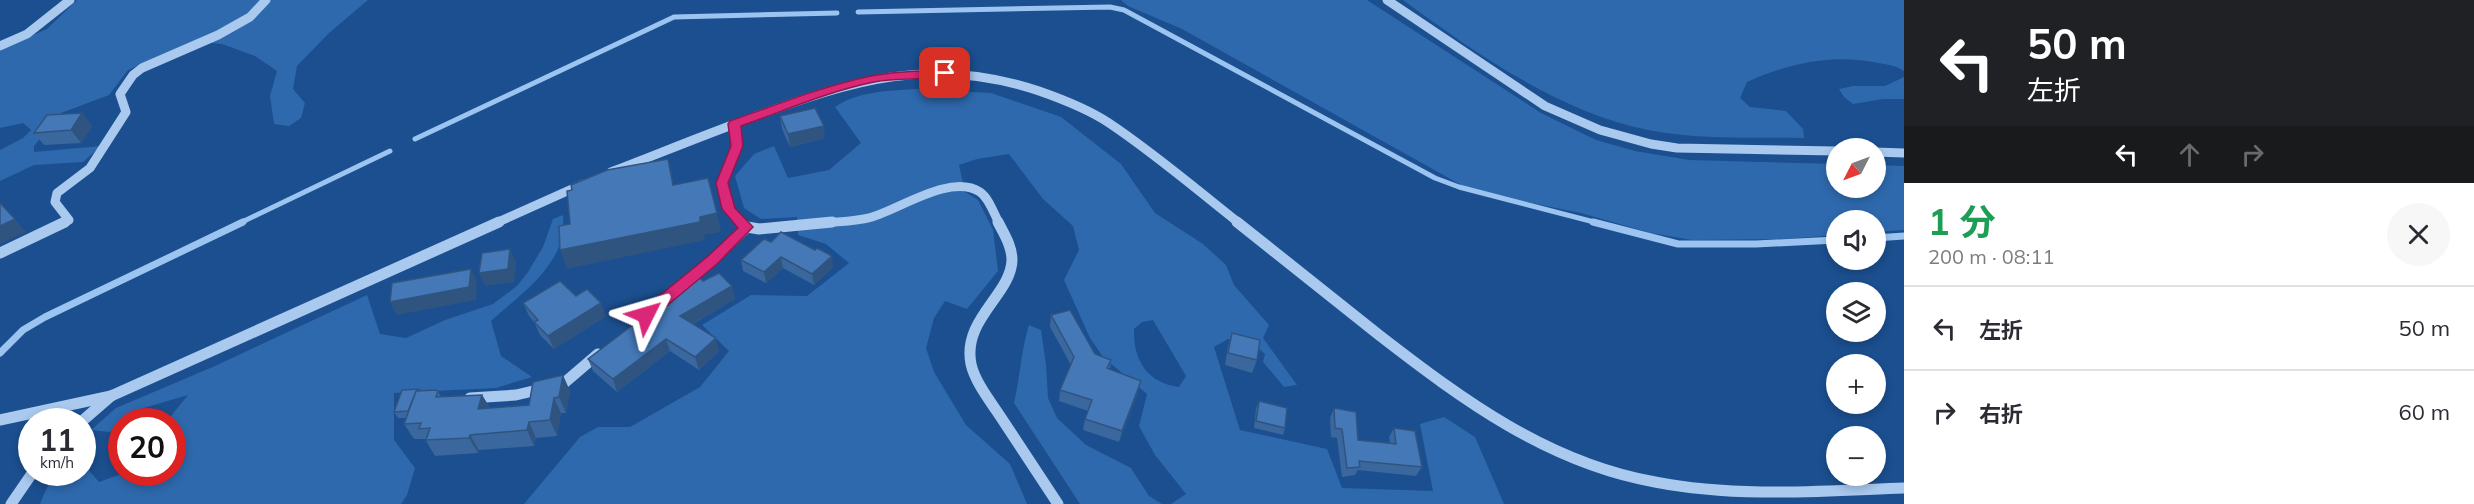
<!DOCTYPE html>
<html lang="ja">
<head>
<meta charset="utf-8">
<style>
	body { margin:0; font-family:Mulish,"Noto Sans JP",sans-serif; background:#f7f7f7; color:#2b2b33; height:100vh; display:flex; flex-direction:column; font-size:22px; white-space:nowrap }
	* { box-sizing:border-box; margin:0 }
	p { font-size:20px; color:#7c7c81 }
	.icon { flex:none; width:33px; height:33px; fill:none; stroke:currentColor; stroke-width:2; stroke-linecap:round; stroke-linejoin:round }
	.map { position:relative; flex:1; overflow:hidden }
	.side { display:flex; flex-direction:column; background:#fff; width:570px }
	.side>* { flex:none }
	.banner { background:#202124; color:#fff; overflow:hidden }
	.needle { width:39px; rotate:228deg }
	.buttons { position:absolute; left:1826px; top:138px; display:grid; gap:12px }
	.buttons a { display:grid; place-items:center; width:60px; height:60px; border-radius:50%; background:#fff; box-shadow:0 3px 9px #0003; font-size:30px }
	.speed { position:absolute; left:18px; top:408px; display:flex; gap:12px; font-size:30px; font-weight:700; text-align:center }
	.speed>* { display:grid; place-content:center; width:78px; height:78px; border-radius:50%; background:#fff; box-shadow:0 3px 9px #0003; line-height:1 }
	.speed small { font-size:15px; font-weight:400 }
	.speed .limit { border:9px solid #d22; background:#fff; color:#111 }
	.pin { position:absolute; display:grid; place-items:center; width:51px; height:51px; color:#fff; margin:-26px; border-radius:12px; box-shadow:0 3px 9px #0006 }
	.me { position:absolute; width:66px; margin:-33px; rotate:50deg; stroke-linejoin:round; filter:drop-shadow(0 0 4px #0008) }
	.turn { display:flex; align-items:center; gap:21px; height:126px; padding:0 24px; font-size:27px }
	.turn .icon { width:78px; height:78px; stroke-width:2.5 }
	.turn b { display:block; font-size:42px; line-height:51px }
	.lanes { display:flex; align-items:center; height:57px; padding:0 24px; background:#0003; justify-content:center; gap:30px; direction:ltr }
	.lanes .off { opacity:.35 }
	.round { display:grid; place-items:center; flex:none; width:63px; height:63px; border-radius:32px; background:#f7f7f7 }
	.summary { display:flex; align-items:center; justify-content:space-between; height:102px; padding:0 24px }
	h1 { font-size:36px; font-weight:700; line-height:45px; color:#1e9e55 }
	ul { padding:0; list-style:none }
	li { display:flex; align-items:center; gap:18px; height:84px; padding:0 24px; border-top:2px solid #e1e1e2 }
	li div { flex:1 }
	li b { display:block; font-size:22px }
	li em { font-style:normal }
	main { display:flex; flex:1; min-height:0 }
	.map>svg:first-child { display:block }
	.green { fill:#2e69ad; fill-rule:evenodd }
	.lines { fill:none; stroke-linecap:round; stroke-linejoin:round }
	.stream-far1 { stroke:#9cc4f0; stroke-width:5 }
	.stream { stroke:#9cc4f0; stroke-width:7 }
	.minor-far1 { stroke:#a9c9ee; stroke-width:9 }
	.minor { stroke:#a9c9ee; stroke-width:11 }
	.wall { fill:#3a679d }
	.shaded-wall { fill:#305480 }
	.building { fill:#4478b7; stroke:#305480; stroke-width:1.5 }
	.route { fill:#db2777; stroke:#8e194d; stroke-width:1.5 }
</style>
</head>
<body>
<main>
<div class="map">
<svg width="1904" height="504" viewBox="0 0 1904 504">
	<rect width="100%" height="100%" fill="#1b4f8f"/>
	<g class="green">
		<path d="M 77,0 L 368,0 L 329,33 L 297,66 L 293,89 L 305,103 L 301,118 L 289,126 L 274,124 L 270,96 L 277,71 L 255,56 L 222,44 L 212,43 L 186,45 L 128,70 L 109,95 L 61,113 L 34,146 L 34,152 L 101,146 L 83,162 L 34,165 L 0,181 L 0,150 L 23,138 L 31,130 L 23,123 L 0,128 L 0,50 L 47,29 Z"/>
		<path d="M 1121,0 L 1367,0 L 1541,113 L 1596,140 L 1635,151 L 1689,160 L 1836,164 L 1836,188 L 1875,188 L 1875,165 L 1904,166 L 1904,230 L 1875,232 L 1875,220 L 1836,220 L 1836,235 L 1784,239 L 1692,240 L 1651,233 L 1581,213 L 1472,191 L 1182,29 L 1128,6 Z"/>
		<path d="M 1403,0 L 1904,0 L 1904,71 C 1895,65 1884,64 1873,62 C 1829,54 1787,64 1747,82 L 1740,98 L 1750,107 L 1786,111 L 1803,129 L 1804,138 C 1752,137 1699,140 1648,130 C 1557,111 1477,54 1403,0 Z"/>
		<path d="M 1904,77 L 1904,99 L 1883,99 L 1853,104 L 1844,97 L 1839,89 L 1853,86 L 1885,86 Z"/>
		<path d="M 916,89 L 991,93 L 1061,117 L 1121,164 L 1155,213 L 1203,244 L 1226,265 L 1234,285 L 1269,325 L 1263,338 L 1297,385 L 1284,387 L 1263,362 L 1265,354 L 1246,338 L 1228,339 L 1214,347 L 1240,430 L 1327,449 L 1342,488 L 1433,491 L 1420,424 L 1444,417 L 1475,437 L 1504,504 L 1171,504 L 1186,494 L 1155,455 L 1139,426 L 1147,394 L 1103,357 L 1090,338 L 1064,280 L 1079,250 L 1073,226 L 1043,199 L 1009,154 L 977,159 L 959,165 L 965,192 L 978,200 L 993,230 L 998,271 L 967,309 L 945,301 L 934,318 L 926,348 L 934,372 L 966,425 L 1010,464 L 1027,504 L 524,504 L 580,437 L 598,427 L 630,427 L 700,387 L 729,351 L 702,325 L 751,295 L 807,296 L 849,263 L 826,244 L 798,235 L 797,217 L 761,219 L 744,208 L 735,176 L 754,154 L 774,146 L 788,178 L 829,170 L 861,143 L 835,107 C 858,91 889,91 916,89 ZM 1153,320 L 1186,376 L 1179,387 C 1147,383 1133,360 1134,329 L 1142,322 Z"/>
		<path d="M 563,215 C 568,263 524,291 491,321 L 501,356 L 532,377 L 496,388 L 394,393 L 394,440 L 415,468 L 407,495 L 401,504 L 40,504 C 51,477 53,473 82,472 L 83,467 L 86,467 L 99,482 L 124,473 L 172,472 L 172,422 L 167,421 L 188,395 L 137,410 L 110,432 L 91,430 L 116,408 L 215,366 L 367,295 L 380,334 L 406,338 L 445,320 L 493,304 L 517,286 L 528,272 L 543,247 L 553,219 Z"/>
		<path d="M 1029,325 L 1041,330 L 1046,365 L 1048,398 L 1057,418 L 1086,445 L 1131,468 L 1149,496 L 1162,504 L 1080,504 L 1014,403 C 1020,377 1021,351 1029,325 Z"/>
	</g>
	<g class="lines">
		<g class="stream-far1">
			<path d="M 858,12 L 1110,7 L 1124,10 L 1435,178 L 1459,187 L 1598,223"/>
			<path d="M 415,139 L 674,17 L 837,13"/>
			<path d="M 240,223 L 390,151"/>
		</g>
		<g class="stream">
			<path d="M 1593,222 L 1678,244 L 1756,244 L 1836,240"/>
			<path d="M 1875,238 L 1904,236"/>
			<path d="M 0,353 L 23,330 L 45,317 L 243,222"/>
		</g>
		<g class="minor-far1">
			<path d="M 1387,0 L 1545,106 L 1600,130 L 1651,144 L 1677,148 L 1836,151"/>
			<path d="M 0,46 L 27,34 L 70,0"/>
			<path d="M 734,124 L 737,145 L 722,183 L 729,209 L 742,223"/>
			<path d="M 1875,152 L 1904,153"/>
			<path d="M 611,172 C 658,154 704,135 751,118 C 852,80 932,55 1039,91 C 1062,99 1088,109 1109,123 C 1154,153 1196,189 1239,223"/>
			<path d="M 62,223 L 69,220 L 55,202 L 57,193 L 90,168 L 126,112 L 120,94 L 133,75 L 142,68 L 218,35 L 250,17 L 266,0"/>
			<path d="M 496,223 L 583,184"/>
			<path d="M 817,223 C 834,222 855,222 872,217 C 900,209 951,173 980,192 C 989,198 994,214 999,223"/>
		</g>
		<g class="minor">
			<path d="M 740,222 L 747,227 L 759,229 L 832,222"/>
			<path d="M 998,222 C 1004,234 1012,246 1012,260 C 1011,295 962,319 971,364 C 975,382 990,401 1000,416 C 1019,445 1039,475 1058,504"/>
			<path d="M 1237,222 C 1284,259 1331,297 1379,335 C 1463,400 1548,463 1655,482 C 1737,498 1822,491 1904,488"/>
			<path d="M 0,253 L 65,222"/>
			<path d="M 636,323 L 712,260 L 747,227"/>
			<path d="M 470,398 L 516,395 L 563,384 L 598,354"/>
			<path d="M 0,420 L 111,396 L 499,222"/>
			<path d="M 81,422 L 111,396"/>
			<path d="M 11,504 L 33,472"/>
		</g>
	</g>
	<g class="wall">
		<path d="M 82,113 L 92,126 L 81,143 L 44,145 L 34,133 Z"/>
		<path d="M 780,116 L 825,138 L 790,147 L 782,129 Z"/>
		<path d="M 771,242 L 833,267 L 814,285 L 783,268 L 766,283 L 743,271 L 741,260 Z"/>
		<path d="M 703,281 L 732,286 L 735,299 L 693,324 L 719,351 L 699,370 L 670,351 L 617,392 L 593,371 L 588,359 L 665,301 L 663,295 Z"/>
		<path d="M 576,296 L 606,316 L 554,349 L 540,335 L 534,322 L 529,316 L 523,303 Z"/>
		<path d="M 1051,315 L 1095,354 L 1111,360 L 1110,369 L 1138,392 L 1119,442 L 1083,430 L 1085,419 L 1088,411 L 1059,401 L 1060,390 L 1071,365 L 1050,327 Z"/>
		<path d="M 1232,333 L 1257,360 L 1252,373 L 1225,365 L 1228,346 Z"/>
		<path d="M 420,390 L 438,391 L 441,397 L 482,395 L 490,408 L 529,405 L 570,391 L 566,413 L 561,413 L 557,436 L 536,438 L 534,446 L 479,450 L 478,453 L 435,456 L 425,439 L 414,439 L 404,424 L 406,418 L 398,418 L 394,412 Z"/>
		<path d="M 1259,401 L 1285,428 L 1283,435 L 1254,428 L 1256,408 Z"/>
		<path d="M 1334,408 L 1358,440 L 1390,443 L 1389,437 L 1394,428 L 1422,467 L 1416,476 L 1358,470 L 1355,475 L 1342,477 L 1337,438 L 1331,437 L 1330,418 Z"/>
	</g>
	<g class="shaded-wall">
		<path d="M 82,113 L 92,126 L 81,143 L 71,130 Z"/>
		<path d="M 824,126 L 825,138 L 790,147 L 788,134 Z"/>
		<path d="M 717,213 L 721,232 L 704,235 L 705,240 L 567,269 L 560,250 Z"/>
		<path d="M 15,219 L 26,232 L 0,244 L 0,226 Z"/>
		<path d="M 510,249 L 516,262 L 514,282 L 485,286 L 479,273 Z"/>
		<path d="M 832,256 L 833,267 L 814,285 L 812,274 Z"/>
		<path d="M 781,257 L 783,268 L 766,283 L 764,272 Z"/>
		<path d="M 471,269 L 477,282 L 476,300 L 397,315 L 390,302 Z"/>
		<path d="M 732,286 L 735,299 L 684,329 L 680,316 Z"/>
		<path d="M 601,303 L 606,316 L 554,349 L 548,336 Z"/>
		<path d="M 716,338 L 719,351 L 699,370 L 695,357 Z"/>
		<path d="M 666,339 L 670,351 L 617,392 L 613,379 Z"/>
		<path d="M 563,375 L 570,391 L 566,413 L 559,397 Z"/>
		<path d="M 1141,381 L 1138,392 L 1119,442 L 1122,431 Z"/>
		<path d="M 482,395 L 491,410 L 478,409 Z"/>
		<path d="M 554,398 L 561,413 L 557,436 L 550,420 Z"/>
		<path d="M 529,422 L 536,438 L 534,446 L 527,430 Z"/>
		<path d="M 470,435 L 479,450 L 478,453 L 469,438 Z"/>
	</g>
	<g class="building">
		<path d="M 815,108 L 824,126 L 788,134 L 780,116 Z"/>
		<path d="M 82,113 L 71,130 L 34,133 L 47,115 Z"/>
		<path d="M 668,159 L 673,185 L 708,178 L 717,213 L 700,217 L 700,222 L 560,250 L 559,226 L 570,224 L 567,191 L 572,190 L 571,185 L 607,170 Z"/>
		<path d="M 0,203 L 15,219 L 0,226 Z"/>
		<path d="M 781,232 L 815,250 L 817,248 L 832,256 L 812,274 L 781,257 L 764,272 L 741,260 L 764,239 L 771,242 Z"/>
		<path d="M 510,249 L 508,269 L 479,273 L 482,253 Z"/>
		<path d="M 471,269 L 469,287 L 390,302 L 392,283 Z"/>
		<path d="M 719,273 L 732,286 L 680,316 L 716,338 L 695,357 L 666,339 L 613,379 L 588,359 L 667,299 L 663,295 L 674,286 L 696,274 L 703,281 Z"/>
		<path d="M 560,281 L 576,296 L 587,289 L 601,303 L 548,336 L 534,322 L 538,320 L 523,303 Z"/>
		<path d="M 1070,310 L 1095,354 L 1111,360 L 1107,368 L 1141,381 L 1122,431 L 1085,419 L 1092,400 L 1060,390 L 1074,357 L 1051,315 Z"/>
		<path d="M 1232,333 L 1260,340 L 1257,360 L 1228,353 Z"/>
		<path d="M 563,375 L 559,397 L 554,398 L 550,420 L 529,422 L 527,430 L 470,435 L 469,438 L 426,440 L 430,428 L 419,429 L 421,423 L 404,424 L 416,391 L 435,390 L 438,391 L 436,397 L 482,395 L 478,409 L 529,405 L 533,382 Z"/>
		<path d="M 419,389 L 419,390 L 416,391 L 408,411 L 394,412 L 402,390 Z"/>
		<path d="M 1259,401 L 1287,408 L 1285,428 L 1256,421 Z"/>
		<path d="M 1334,408 L 1356,412 L 1358,440 L 1396,444 L 1394,428 L 1415,431 L 1422,467 L 1359,461 L 1360,467 L 1347,468 L 1342,429 L 1335,428 Z"/>
	</g>
	<path class="route" d="M 945,70 L 950,73 L 949,76 C 925,81 899,77 874,82 C 829,91 784,111 741,126 L 743,146 L 728,183 L 735,208 L 753,227 L 717,264 L 651,319 L 641,319 L 639,315 L 641,311 L 707,257 L 738,228 L 722,209 L 716,183 L 731,146 L 728,124 L 730,121 C 776,105 823,86 871,76 C 895,71 920,71 945,70 Z"/>
</svg>
<div class="buttons">
<a><svg class="needle" viewBox="-14 -14 28 28"><path d="M0-13l5 13h-10z" fill="#e53935"/><path d="M0 13l5-13h-10z" fill="#7c7c81"/></svg></a>
<a><svg class="icon" aria-label="sound" viewBox="0 0 24 24"><path d="M4 9h4l5-4v14l-5-4H4zM17 9q2 3 0 6"/></svg></a>
<a><svg class="icon" aria-label="layers" viewBox="0 0 24 24"><path d="M12 4l9 5-9 5-9-5zM3 14l9 5 9-5"/></svg></a>
<a>+</a>
<a>−</a>
</div>
<div class="speed"><div>11<small>km/h</small></div><div class="limit">20</div></div>
<div class="pin" style="left:945px;top:73px;background:#d93025"><svg class="icon" aria-label="arrive" viewBox="0 0 24 24"><path d="M6 21V4h12l-3 4 3 4H6"/></svg></div>
<svg class="me" style="left:646px;top:315px" viewBox="-20 -20 40 40"><path d="M0-17L14 15 0 8-14 15z" fill="#db2777" stroke="#fff" stroke-width="4"/></svg>
</div>
<section class="side">
<div class="banner">
<div class="turn"><svg class="icon" aria-label="left" viewBox="0 0 24 24"><path d="M17 20v-9H6M10 6l-5 5 5 5"/></svg><div><b>50 m</b>左折</div></div>
<div class="lanes"><svg class="icon" aria-label="left" viewBox="0 0 24 24"><path d="M17 20v-9H6M10 6l-5 5 5 5"/></svg><svg class="icon off" aria-label="ahead" viewBox="0 0 24 24"><path d="M12 20V5M6 11l6-6 6 6"/></svg><svg class="icon off" aria-label="right" viewBox="0 0 24 24"><path d="M7 20v-9h11M14 6l5 5-5 5"/></svg></div>
</div>
<div class="summary"><div><h1>1 分</h1><p>200 m · 08:11</p></div><a class="round"><svg class="icon" aria-label="close" viewBox="0 0 24 24"><path d="M6 6l12 12M18 6L6 18"/></svg></a></div>
<ul>
<li><svg class="icon" aria-label="left" viewBox="0 0 24 24"><path d="M17 20v-9H6M10 6l-5 5 5 5"/></svg><div><b>左折</b></div><em>50 m</em></li>
<li><svg class="icon" aria-label="right" viewBox="0 0 24 24"><path d="M7 20v-9h11M14 6l5 5-5 5"/></svg><div><b>右折</b></div><em>60 m</em></li>
</ul>
</section>
</main>
</body>
</html>
